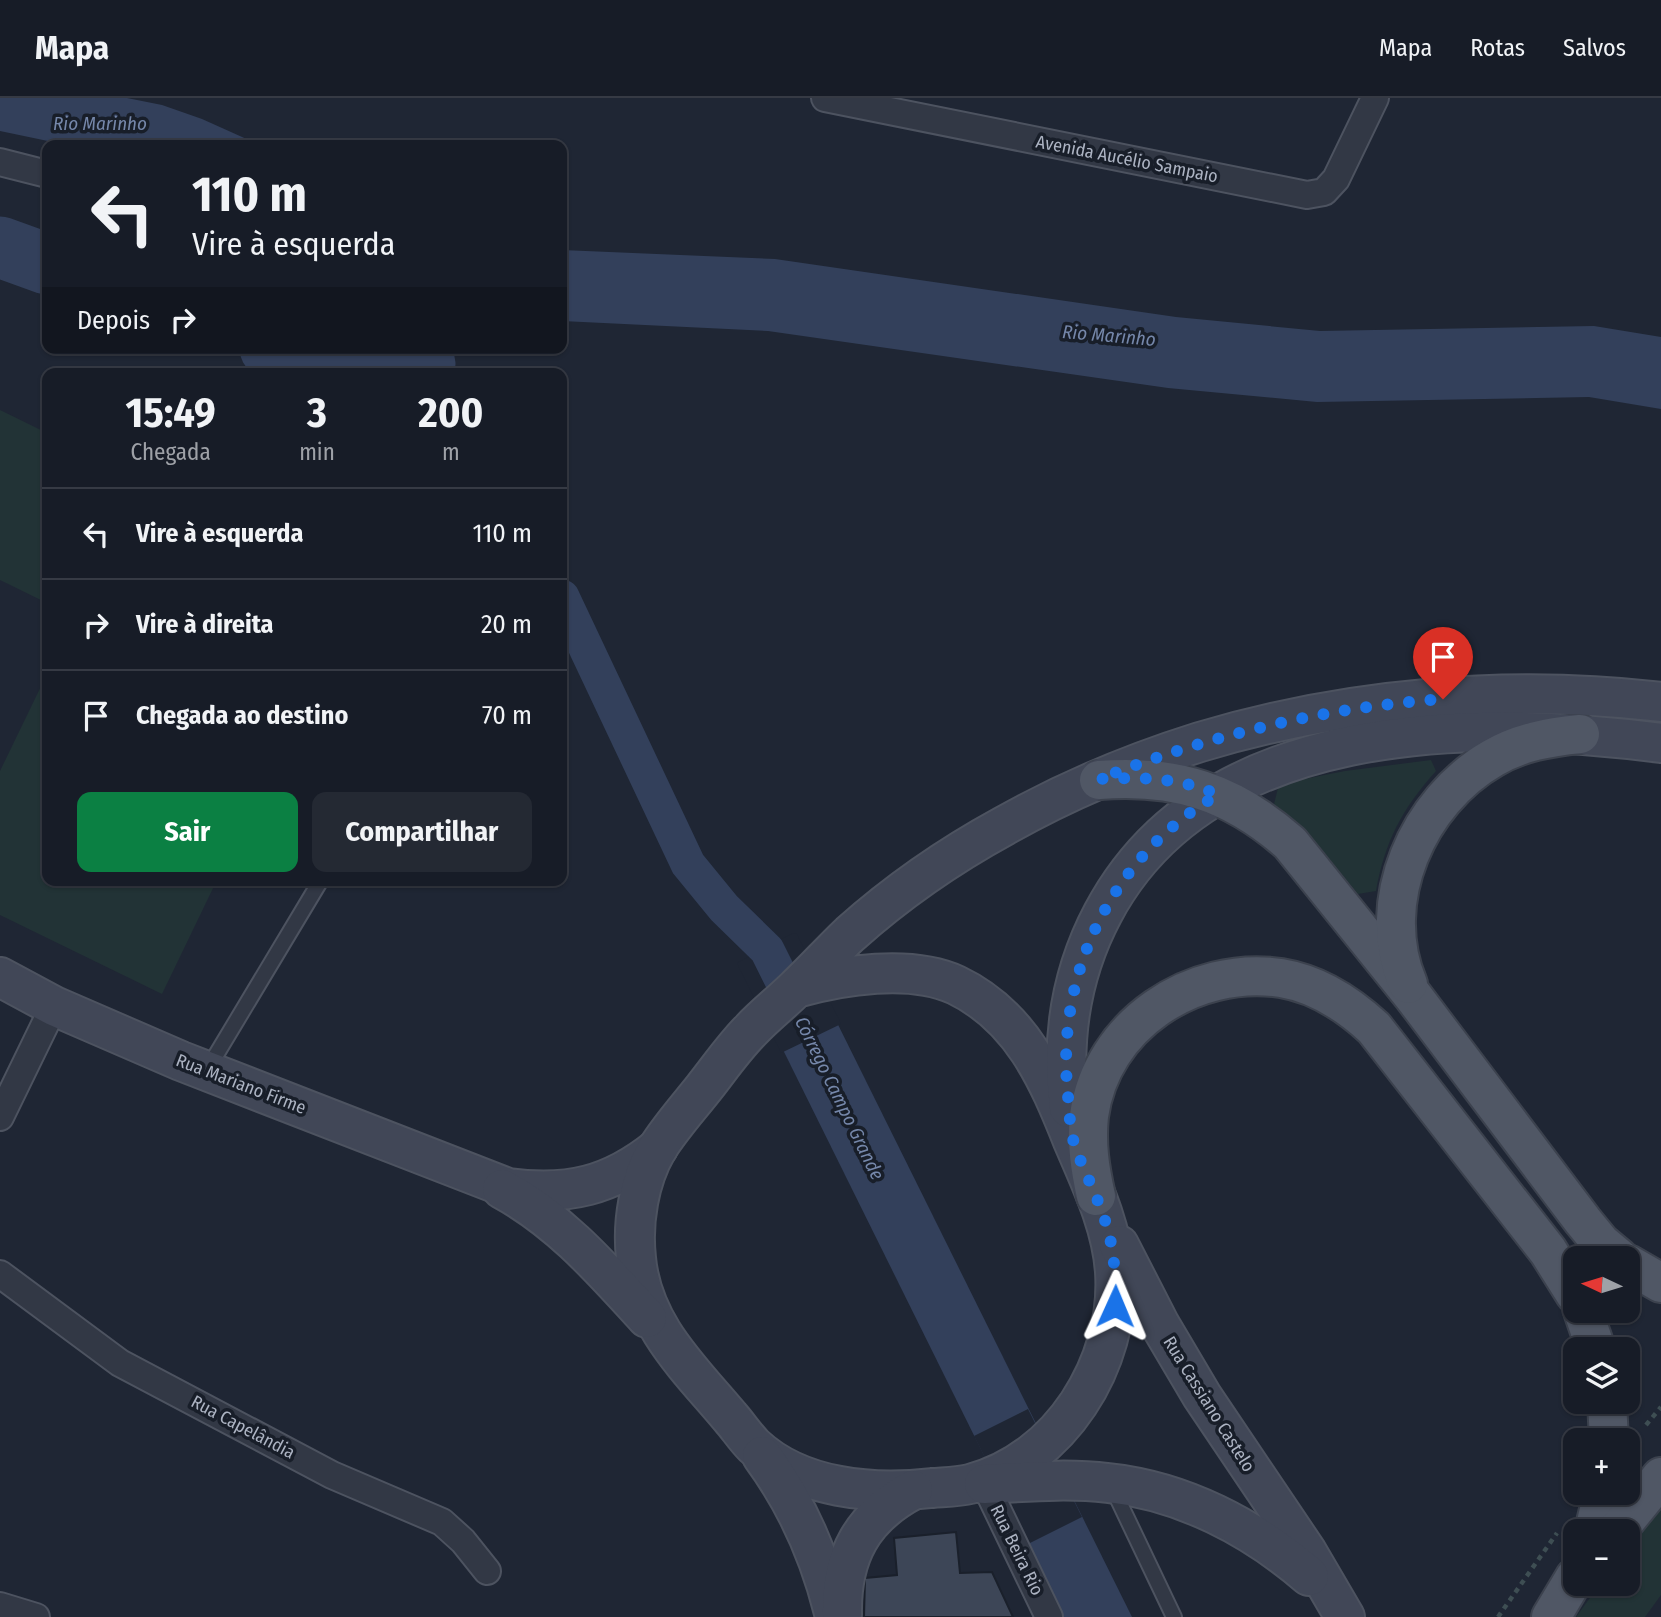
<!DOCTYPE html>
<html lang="pt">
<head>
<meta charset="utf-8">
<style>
	body { margin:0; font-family:"Fira Sans Condensed",sans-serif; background:#242933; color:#f1f3f6; height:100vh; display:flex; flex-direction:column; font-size:26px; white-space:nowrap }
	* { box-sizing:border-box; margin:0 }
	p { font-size:23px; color:#9ea1a7 }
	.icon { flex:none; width:38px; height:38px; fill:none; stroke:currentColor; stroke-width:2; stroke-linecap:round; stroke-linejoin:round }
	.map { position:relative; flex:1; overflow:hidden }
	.sheet { position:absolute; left:42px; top:270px; width:525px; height:518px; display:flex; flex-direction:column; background:#171c27; border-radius:14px; box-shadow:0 2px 5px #0004,0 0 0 2px #363a44 }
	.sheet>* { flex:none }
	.guide { position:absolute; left:42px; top:42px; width:525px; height:214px; border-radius:14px; box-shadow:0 2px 5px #0004,0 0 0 2px #363a44; background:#171c27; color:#f1f3f6; overflow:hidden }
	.needle { width:46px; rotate:274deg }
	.tools { position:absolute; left:1563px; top:1148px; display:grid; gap:14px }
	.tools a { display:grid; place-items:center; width:77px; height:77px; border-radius:14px; background:#171c27; box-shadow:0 2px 5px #0004,0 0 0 2px #363a44; font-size:35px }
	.pin { position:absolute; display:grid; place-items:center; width:60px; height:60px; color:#fff; margin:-72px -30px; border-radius:50% 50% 50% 0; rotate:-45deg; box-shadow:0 0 7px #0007 }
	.pin .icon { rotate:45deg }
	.me { position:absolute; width:77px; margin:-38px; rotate:1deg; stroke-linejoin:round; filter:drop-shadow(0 0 5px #0008) }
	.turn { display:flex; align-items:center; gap:24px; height:147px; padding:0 35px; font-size:32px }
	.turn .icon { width:91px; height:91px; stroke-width:2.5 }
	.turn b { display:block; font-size:49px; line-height:60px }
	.then { display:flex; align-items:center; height:66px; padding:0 35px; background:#0003; gap:14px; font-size:26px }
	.eta { display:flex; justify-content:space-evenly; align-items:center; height:119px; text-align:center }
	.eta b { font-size:42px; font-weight:700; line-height:49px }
	.action { display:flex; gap:14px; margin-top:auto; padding:14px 35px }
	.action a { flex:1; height:80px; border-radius:14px; background:#0b8043; color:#fff; font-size:28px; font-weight:700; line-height:80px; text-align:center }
	.action a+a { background:#242933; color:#f1f3f6 }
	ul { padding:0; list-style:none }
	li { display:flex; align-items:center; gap:21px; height:91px; padding:0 35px; border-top:2px solid #363a44 }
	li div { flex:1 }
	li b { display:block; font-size:26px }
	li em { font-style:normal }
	header { display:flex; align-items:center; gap:42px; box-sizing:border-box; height:98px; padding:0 35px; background:#171c27; border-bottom:2px solid #363a44 }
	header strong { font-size:33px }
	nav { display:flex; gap:38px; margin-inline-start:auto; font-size:24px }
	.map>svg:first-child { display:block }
	.green { fill:#223336 }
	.water { fill:#33405b }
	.pier { fill:#1f2634 }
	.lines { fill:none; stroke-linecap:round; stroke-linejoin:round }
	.canal { stroke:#33405b; stroke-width:35 }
	.river { stroke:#33405b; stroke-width:61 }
	.building { fill:#3d4657; stroke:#1a202b; stroke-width:2 }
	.lane-casing { stroke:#4d5360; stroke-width:18 }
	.street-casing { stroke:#4d5360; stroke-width:30 }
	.secondary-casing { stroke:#4d5360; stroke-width:42 }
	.primary-casing { stroke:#3c424e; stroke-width:42 }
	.path { stroke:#3e4e53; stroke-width:4.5; stroke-dasharray:5 5; stroke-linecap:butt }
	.lane { stroke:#323845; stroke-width:14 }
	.street { stroke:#323845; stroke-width:26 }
	.secondary { stroke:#414757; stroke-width:38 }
	.primary { stroke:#505765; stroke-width:38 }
	.route { stroke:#1a73e8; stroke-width:12; stroke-dasharray:0 21.6 }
	.labels { text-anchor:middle; stroke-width:7; stroke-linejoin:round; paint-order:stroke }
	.street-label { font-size:18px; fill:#acb3c2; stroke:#181e29 }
	.water-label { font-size:19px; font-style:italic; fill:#7587aa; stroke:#181e29 }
</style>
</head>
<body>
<header>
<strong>Mapa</strong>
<nav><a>Mapa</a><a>Rotas</a><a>Salvos</a></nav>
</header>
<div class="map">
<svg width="1661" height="1519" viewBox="0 0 1661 1519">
	<rect width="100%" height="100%" fill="#1f2634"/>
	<g class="green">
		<path d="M 0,312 L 47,335 L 47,505 L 0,482 Z"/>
		<path d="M 47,576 L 47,782 L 217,782 L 162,896 L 0,817 L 0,673 Z"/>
		<path d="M 1431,662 L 1436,673 C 1402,711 1385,743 1376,793 L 1358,796 L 1326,757 L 1274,706 L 1279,686 L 1345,673 Z"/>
		<path d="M 1661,1405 L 1661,1497 L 1645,1519 L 1576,1519 L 1600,1486 L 1628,1486 L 1628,1448 Z"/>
	</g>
	<g class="water">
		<path d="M 0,0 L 127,0 L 162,7 L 202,21 L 260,47 L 67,47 L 0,33 Z"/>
		<path d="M 562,152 L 775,161 L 1176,219 L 1320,233 L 1594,228 L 1661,239 L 1661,311 L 1589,299 L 1317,304 L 1168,290 L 768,233 L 562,223 Z"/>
		<path d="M 794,838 L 1132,1519 L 1064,1519 L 740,865 Z"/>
	</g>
	<g class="pier">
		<path d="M 793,835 L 797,836 L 841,926 L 781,955 L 737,865 Z"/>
		<path d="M 1028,1311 L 1082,1419 L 1028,1446 L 974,1338 Z"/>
	</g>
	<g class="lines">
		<g class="canal">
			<path d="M 415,250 L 431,275"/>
			<path d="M 562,499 L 688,766 L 724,810 L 767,852 L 788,894"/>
		</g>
		<g class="river">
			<path d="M 0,149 L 47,166"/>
			<path d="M 270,250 C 320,265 373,269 425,266"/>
		</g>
	</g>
	<path class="building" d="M 956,1434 L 960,1475 L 992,1474 L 1013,1519 L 864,1519 L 865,1480 L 897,1477 L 894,1440 Z"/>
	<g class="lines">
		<g class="lane-casing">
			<g id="lane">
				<path d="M 207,972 L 321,782"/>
				<path d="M 1113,1391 L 1174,1519"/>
			</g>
		</g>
		<g class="street-casing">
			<g id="street">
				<path d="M 825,0 L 1307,97 L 1324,94 L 1336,81 L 1375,0"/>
				<path d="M 0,64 L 47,76"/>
				<path d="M 0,1019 L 54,908"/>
				<path d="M 0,1176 L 120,1265 L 332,1377 L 442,1424 L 463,1443 L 487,1473"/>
				<path d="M 985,1386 L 1049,1519"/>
				<path d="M 0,1508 L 36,1519"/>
			</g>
		</g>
		<g class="secondary-casing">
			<g id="secondary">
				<path d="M 0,879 L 54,908 L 181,963 L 508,1090 C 568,1098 611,1088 658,1050"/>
				<path d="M 796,890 C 842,877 910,866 956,887 C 1021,918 1048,980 1073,1043 C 1091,1085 1112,1128 1115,1174 C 1121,1265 1060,1363 970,1386 C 958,1389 944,1389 932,1390 C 873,1397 800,1391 754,1348 C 745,1339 738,1328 730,1319 C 689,1270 642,1227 636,1160 C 632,1124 639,1082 657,1051 C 670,1030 688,1010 703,991 C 719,971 733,950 751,932 C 765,917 782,904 797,889 C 815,872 832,853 850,836 C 897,794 949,758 1004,728 C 1066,693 1133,665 1200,644 C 1347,600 1509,586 1661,604"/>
				<path d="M 1069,1010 C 1061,942 1071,875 1103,815 C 1206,621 1472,620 1661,645"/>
				<path d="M 502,1091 C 561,1123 603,1172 647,1220"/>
				<path d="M 1119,1147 L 1160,1227 L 1202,1298 L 1307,1454 L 1345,1519"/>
				<path d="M 762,1358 C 798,1407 821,1460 835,1519"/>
				<path d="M 984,1386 C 1025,1384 1066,1380 1108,1385 C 1183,1393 1252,1429 1309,1478"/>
				<path d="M 842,1516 C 841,1458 862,1419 913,1392"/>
			</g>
		</g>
		<g class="primary-casing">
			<g id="primary">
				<path d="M 1099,682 C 1176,676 1232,694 1290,745 L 1413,898 L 1583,1123 L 1601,1145 L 1619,1160"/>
				<path d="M 1408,886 C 1373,803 1418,703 1493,660 C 1520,644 1550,639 1580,636"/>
				<path d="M 1096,1098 C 1090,1071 1086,1046 1089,1018 C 1101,927 1193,867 1281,880 C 1318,886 1348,906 1374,930 L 1548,1153 L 1575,1196"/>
				<path d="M 1628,1166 L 1661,1185"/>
				<path d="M 1583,1213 L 1596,1251"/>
				<path d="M 1607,1304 L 1609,1342"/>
				<path d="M 1594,1433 L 1603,1395"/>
				<path d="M 1617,1433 L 1661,1379"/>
				<path d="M 1551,1519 L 1575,1479"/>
			</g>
		</g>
		<g class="path">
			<path d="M 1646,1327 L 1661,1309"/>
			<path d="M 1498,1519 L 1557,1435"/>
		</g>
		<use href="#lane" class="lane"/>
		<use href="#street" class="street"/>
		<use href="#secondary" class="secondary"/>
		<use href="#primary" class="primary"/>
	</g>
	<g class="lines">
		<path class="route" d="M 1115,1208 C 1116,1175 1114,1145 1102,1114 C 1094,1091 1082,1069 1074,1045 C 1069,1027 1069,1006 1067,987 C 1058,871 1115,755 1218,697 C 1181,679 1139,679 1099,681 C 1210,637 1323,610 1443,601"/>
	</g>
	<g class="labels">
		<g class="street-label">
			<text transform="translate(1127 61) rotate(11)" y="6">Avenida Aucélio Sampaio</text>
			<text transform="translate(241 986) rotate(21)" y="6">Rua Mariano Firme</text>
			<text transform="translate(1209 1306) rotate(58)" y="6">Rua Cassiano Castelo</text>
			<text transform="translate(243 1329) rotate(28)" y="6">Rua Capelândia</text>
			<text transform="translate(1017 1452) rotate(64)" y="6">Rua Beira Rio</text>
		</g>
		<g class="water-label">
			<text x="100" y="32">Rio Marinho</text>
			<text transform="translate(1109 237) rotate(5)" y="7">Rio Marinho</text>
			<text transform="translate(840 1000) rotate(64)" y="7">Córrego Campo Grande</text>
		</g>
	</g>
</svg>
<div class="tools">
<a><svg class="needle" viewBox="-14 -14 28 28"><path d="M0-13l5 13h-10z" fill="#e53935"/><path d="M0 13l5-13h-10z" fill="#9ea1a7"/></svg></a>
<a><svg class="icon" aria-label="layers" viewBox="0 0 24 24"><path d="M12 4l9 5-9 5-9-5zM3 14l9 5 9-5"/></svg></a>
<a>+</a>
<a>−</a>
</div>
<div class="pin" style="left:1443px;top:601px;background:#d93025"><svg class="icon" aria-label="arrive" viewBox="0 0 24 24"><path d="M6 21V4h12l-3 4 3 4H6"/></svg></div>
<svg class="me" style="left:1115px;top:1208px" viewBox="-20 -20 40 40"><path d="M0-17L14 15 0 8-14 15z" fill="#1a73e8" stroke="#fff" stroke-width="4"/></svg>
<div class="guide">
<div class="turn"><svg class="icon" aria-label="left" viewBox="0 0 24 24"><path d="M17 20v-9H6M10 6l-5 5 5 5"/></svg><div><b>110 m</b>Vire à esquerda</div></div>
<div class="then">Depois<svg class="icon" aria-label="right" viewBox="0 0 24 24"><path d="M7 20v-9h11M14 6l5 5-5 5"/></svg></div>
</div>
<section class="sheet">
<div class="eta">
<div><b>15:49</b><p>Chegada</p></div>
<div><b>3</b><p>min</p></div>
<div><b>200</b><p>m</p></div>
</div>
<ul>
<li><svg class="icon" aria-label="left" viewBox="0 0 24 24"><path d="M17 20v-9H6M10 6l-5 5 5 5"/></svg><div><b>Vire à esquerda</b></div><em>110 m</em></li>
<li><svg class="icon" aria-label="right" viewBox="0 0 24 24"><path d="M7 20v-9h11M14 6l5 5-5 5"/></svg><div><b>Vire à direita</b></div><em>20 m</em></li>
<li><svg class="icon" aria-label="arrive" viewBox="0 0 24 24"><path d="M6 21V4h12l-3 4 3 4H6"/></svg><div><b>Chegada ao destino</b></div><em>70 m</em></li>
</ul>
<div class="action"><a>Sair</a><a>Compartilhar</a></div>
</section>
</div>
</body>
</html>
